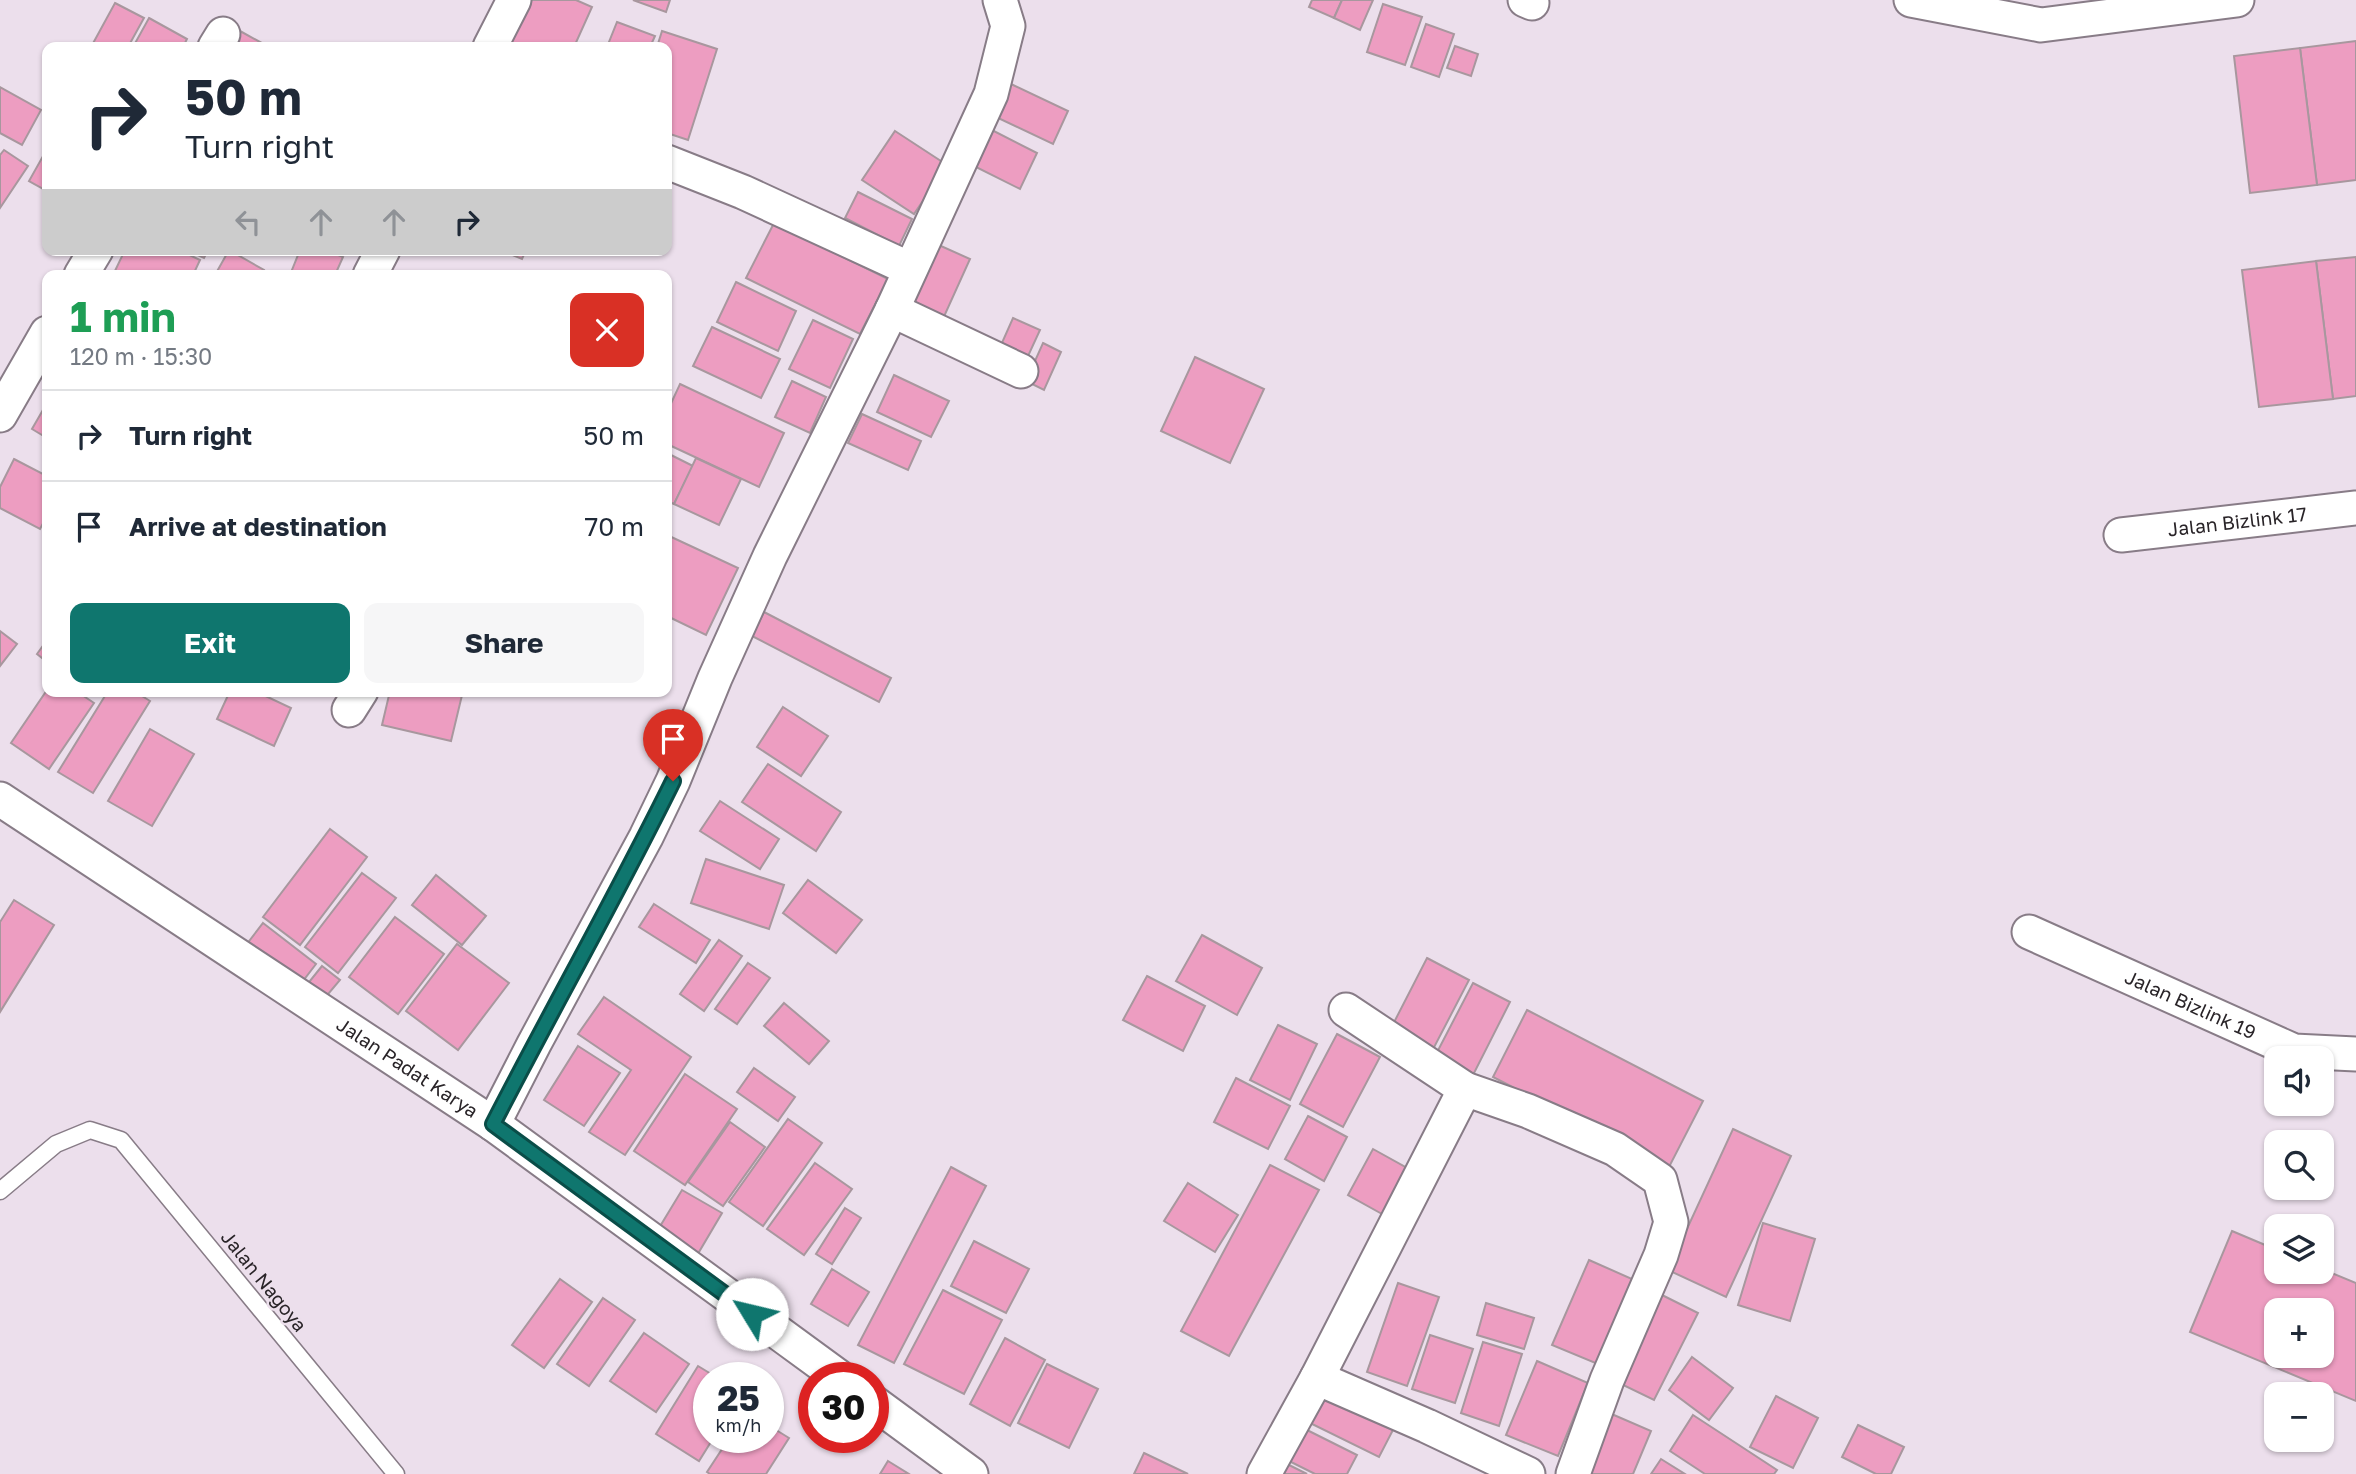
<!DOCTYPE html>
<html lang="en">
<head>
<meta charset="utf-8">
<style>
	body { margin:0; font-family:"Golos Text",sans-serif; background:#f6f6f7; color:#1f2937; height:100vh; display:flex; flex-direction:column; font-size:26px; white-space:nowrap }
	* { box-sizing:border-box; margin:0 }
	p { font-size:23px; color:#747a83 }
	.icon { flex:none; width:38px; height:38px; fill:none; stroke:currentColor; stroke-width:2; stroke-linecap:round; stroke-linejoin:round }
	.map { position:relative; flex:1; overflow:hidden }
	.details { position:absolute; left:42px; top:270px; width:630px; height:427px; display:flex; flex-direction:column; background:#fff; border-radius:14px; box-shadow:0 2px 5px #0004 }
	.details>* { flex:none }
	.top-card { position:absolute; left:42px; top:42px; width:630px; height:214px; border-radius:14px; box-shadow:0 2px 5px #0004; background:#fff; color:#1f2937; overflow:hidden }
	.buttons { position:absolute; left:2264px; top:1046px; display:grid; gap:14px }
	.buttons a { display:grid; place-items:center; width:70px; height:70px; border-radius:14px; background:#fff; box-shadow:0 2px 5px #0004; font-size:35px }
	.speed { position:absolute; left:693px; top:1362px; display:flex; gap:14px; font-size:35px; font-weight:700; text-align:center }
	.speed>* { display:grid; place-content:center; width:91px; height:91px; border-radius:50%; background:#fff; box-shadow:0 2px 5px #0004; line-height:1 }
	.speed small { font-size:18px; font-weight:400 }
	.speed .limit { border:10px solid #d22; background:#fff; color:#111 }
	.pin { position:absolute; display:grid; place-items:center; width:60px; height:60px; color:#fff; margin:-72px -30px; border-radius:50% 50% 50% 0; rotate:-45deg; box-shadow:0 0 7px #0007 }
	.pin .icon { rotate:45deg }
	.me { position:absolute; width:77px; margin:-38px; rotate:306deg; stroke-linejoin:round; filter:drop-shadow(0 0 5px #0008) }
	.turn { display:flex; align-items:center; gap:24px; height:147px; padding:0 28px; font-size:32px }
	.turn .icon { width:91px; height:91px; stroke-width:2.5 }
	.turn b { display:block; font-size:49px; line-height:60px }
	.lanes { display:flex; align-items:center; height:66px; padding:0 28px; background:#0003; justify-content:center; gap:35px; direction:ltr }
	.lanes .off { opacity:.35 }
	.round { display:grid; place-items:center; flex:none; width:74px; height:74px; border-radius:14px; background:#f6f6f7 }
	.headline { display:flex; align-items:center; justify-content:space-between; height:119px; padding:0 28px }
	h1 { font-size:42px; font-weight:700; line-height:52px; color:#1e9e55 }
	.cta { display:flex; gap:14px; margin-top:auto; padding:14px 28px }
	.cta a { flex:1; height:80px; border-radius:14px; background:#0f766e; color:#fff; font-size:28px; font-weight:700; line-height:80px; text-align:center }
	.cta a+a { background:#f6f6f7; color:#1f2937 }
	ul { padding:0; list-style:none }
	li { display:flex; align-items:center; gap:21px; height:91px; padding:0 28px; border-top:2px solid #e0e1e3 }
	li div { flex:1 }
	li b { display:block; font-size:26px }
	li em { font-style:normal }
	.map>svg:first-child { display:block }
	.building { fill:#ed9dc1; stroke:#a8979e; stroke-width:2; fill-rule:evenodd }
	.lines { fill:none; stroke-linecap:round; stroke-linejoin:round }
	.service-casing { stroke:#887c87; stroke-width:19 }
	.minor-casing { stroke:#887c87; stroke-width:37 }
	.service { stroke:#fff; stroke-width:16 }
	.minor { stroke:#fff; stroke-width:33 }
	.route-casing { stroke:#0a4d48; stroke-width:18 }
	.route { stroke:#0f766e; stroke-width:12 }
	.labels { text-anchor:middle; stroke-width:5; stroke-linejoin:round; paint-order:stroke }
	.street-label { font-size:19px; fill:#292428; stroke:#ecdfec }
</style>
</head>
<body>
<div class="map">
<svg width="2356" height="1474" viewBox="0 0 2356 1474">
	<rect width="100%" height="100%" fill="#ecdfec"/>
	<g class="building">
		<path d="M 528,0 L 576,0 L 592,7 L 574,47 L 508,47 Z"/>
		<path d="M 633,0 L 670,0 L 666,12 Z"/>
		<path d="M 1312,0 L 1342,0 L 1334,18 L 1309,7 Z"/>
		<path d="M 1342,0 L 1373,0 L 1360,30 L 1334,18 Z"/>
		<path d="M 115,3 L 144,18 L 128,47 L 91,47 Z"/>
		<path d="M 1383,4 L 1422,17 L 1405,65 L 1367,52 Z"/>
		<path d="M 149,18 L 187,39 L 183,47 L 133,47 Z"/>
		<path d="M 617,22 L 655,36 L 650,47 L 607,47 Z"/>
		<path d="M 1426,24 L 1454,34 L 1439,77 L 1411,67 Z"/>
		<path d="M 240,31 L 269,47 L 232,47 Z"/>
		<path d="M 662,31 L 717,49 L 688,140 L 667,133 L 667,47 L 657,47 Z"/>
		<path d="M 2356,41 L 2356,180 L 2317,185 L 2300,48 Z"/>
		<path d="M 1455,46 L 1478,54 L 1471,76 L 1447,68 Z"/>
		<path d="M 2300,48 L 2317,185 L 2250,193 L 2234,56 Z"/>
		<path d="M 1011,84 L 1068,111 L 1053,144 L 996,117 Z"/>
		<path d="M 0,87 L 41,110 L 22,145 L 0,133 Z"/>
		<path d="M 984,126 L 1037,153 L 1020,189 L 966,162 Z"/>
		<path d="M 895,131 L 947,165 L 914,214 L 862,180 Z"/>
		<path d="M 47,149 L 47,191 L 29,181 Z"/>
		<path d="M 4,150 L 28,166 L 0,208 L 0,155 Z"/>
		<path d="M 858,192 L 912,219 L 899,246 L 845,218 Z"/>
		<path d="M 774,223 L 888,279 L 860,334 L 746,278 Z"/>
		<path d="M 932,242 L 970,259 L 942,321 L 910,307 Z"/>
		<path d="M 125,250 L 179,250 L 200,260 L 193,275 L 113,275 Z"/>
		<path d="M 187,250 L 208,250 L 204,258 Z"/>
		<path d="M 229,250 L 264,270 L 262,275 L 215,275 Z"/>
		<path d="M 300,250 L 326,250 L 343,257 L 335,275 L 290,275 Z"/>
		<path d="M 500,250 L 526,250 L 522,259 Z"/>
		<path d="M 2356,257 L 2356,396 L 2333,399 L 2316,261 Z"/>
		<path d="M 2316,261 L 2333,399 L 2259,407 L 2242,270 Z"/>
		<path d="M 736,282 L 796,311 L 778,351 L 717,322 Z"/>
		<path d="M 1013,318 L 1040,330 L 1023,367 L 997,354 Z"/>
		<path d="M 813,320 L 853,339 L 830,388 L 789,369 Z"/>
		<path d="M 712,327 L 780,359 L 761,398 L 693,366 Z"/>
		<path d="M 1043,343 L 1061,352 L 1044,390 L 1026,381 Z"/>
		<path d="M 1195,357 L 1264,389 L 1230,463 L 1161,431 Z"/>
		<path d="M 894,375 L 949,401 L 931,437 L 877,412 Z"/>
		<path d="M 792,381 L 826,397 L 810,433 L 775,417 Z"/>
		<path d="M 680,384 L 784,433 L 759,487 L 667,444 L 667,412 Z"/>
		<path d="M 47,403 L 47,438 L 32,429 Z"/>
		<path d="M 862,414 L 921,441 L 908,470 L 848,443 Z"/>
		<path d="M 667,453 L 693,466 L 674,504 L 667,501 Z"/>
		<path d="M 696,458 L 741,479 L 719,525 L 674,504 Z"/>
		<path d="M 14,459 L 47,476 L 47,516 L 40,529 L 0,508 L 0,487 Z"/>
		<path d="M 667,535 L 738,568 L 706,635 L 667,616 Z"/>
		<path d="M 764,612 L 891,678 L 879,702 L 752,636 Z"/>
		<path d="M 0,631 L 17,644 L 0,666 Z"/>
		<path d="M 47,640 L 47,662 L 37,654 Z"/>
		<path d="M 47,690 L 76,691 L 94,703 L 49,769 L 11,743 Z"/>
		<path d="M 108,691 L 134,691 L 150,701 L 93,793 L 58,772 Z"/>
		<path d="M 230,691 L 255,691 L 291,708 L 274,746 L 217,719 Z"/>
		<path d="M 390,691 L 463,691 L 451,741 L 382,725 Z"/>
		<path d="M 783,707 L 828,736 L 801,776 L 757,747 Z"/>
		<path d="M 150,729 L 194,754 L 152,826 L 108,801 Z"/>
		<path d="M 768,764 L 841,812 L 816,851 L 742,802 Z"/>
		<path d="M 720,801 L 779,839 L 760,869 L 700,831 Z"/>
		<path d="M 330,829 L 367,857 L 300,945 L 263,917 Z"/>
		<path d="M 706,859 L 784,885 L 769,929 L 691,903 Z"/>
		<path d="M 362,873 L 396,898 L 338,973 L 305,947 Z"/>
		<path d="M 436,875 L 486,916 L 462,945 L 412,905 Z"/>
		<path d="M 808,880 L 862,920 L 836,953 L 783,913 Z"/>
		<path d="M 14,900 L 54,925 L 0,1012 L 0,922 Z"/>
		<path d="M 654,904 L 710,940 L 696,963 L 639,927 Z"/>
		<path d="M 395,917 L 444,954 L 398,1014 L 349,977 Z"/>
		<path d="M 263,923 L 316,964 L 296,990 L 243,949 Z"/>
		<path d="M 1202,935 L 1262,968 L 1237,1015 L 1176,981 Z"/>
		<path d="M 719,940 L 742,956 L 704,1011 L 680,994 Z"/>
		<path d="M 457,944 L 509,983 L 458,1050 L 406,1011 Z"/>
		<path d="M 1427,958 L 1469,980 L 1429,1057 L 1387,1036 Z"/>
		<path d="M 748,963 L 770,978 L 737,1024 L 715,1009 Z"/>
		<path d="M 322,966 L 340,980 L 318,1006 L 301,992 Z"/>
		<path d="M 1147,976 L 1205,1006 L 1183,1051 L 1123,1020 Z"/>
		<path d="M 1473,983 L 1510,1002 L 1471,1079 L 1433,1060 Z"/>
		<path d="M 604,997 L 691,1057 L 625,1155 L 589,1132 L 631,1070 L 578,1034 Z"/>
		<path d="M 784,1003 L 829,1041 L 809,1064 L 764,1026 Z"/>
		<path d="M 1527,1010 L 1703,1101 L 1669,1167 L 1493,1077 Z"/>
		<path d="M 1278,1025 L 1317,1044 L 1290,1100 L 1250,1080 Z"/>
		<path d="M 1337,1034 L 1380,1057 L 1343,1127 L 1300,1104 Z"/>
		<path d="M 578,1046 L 620,1073 L 584,1126 L 544,1100 Z"/>
		<path d="M 754,1068 L 795,1097 L 778,1121 L 737,1092 Z"/>
		<path d="M 685,1074 L 737,1109 L 685,1185 L 634,1151 Z"/>
		<path d="M 1236,1078 L 1290,1106 L 1268,1149 L 1214,1122 Z"/>
		<path d="M 1308,1116 L 1347,1137 L 1324,1181 L 1285,1159 Z"/>
		<path d="M 788,1119 L 822,1143 L 763,1226 L 729,1202 Z"/>
		<path d="M 730,1122 L 765,1147 L 723,1206 L 688,1182 Z"/>
		<path d="M 1733,1129 L 1791,1156 L 1726,1297 L 1668,1270 Z"/>
		<path d="M 1373,1149 L 1407,1168 L 1382,1214 L 1348,1195 Z"/>
		<path d="M 815,1163 L 852,1189 L 804,1255 L 767,1229 Z"/>
		<path d="M 1270,1165 L 1319,1190 L 1229,1356 L 1181,1331 Z"/>
		<path d="M 951,1167 L 986,1186 L 894,1363 L 858,1345 Z"/>
		<path d="M 1188,1183 L 1238,1215 L 1215,1252 L 1164,1221 Z"/>
		<path d="M 682,1190 L 722,1213 L 696,1257 L 656,1233 Z"/>
		<path d="M 845,1208 L 861,1218 L 832,1264 L 816,1254 Z"/>
		<path d="M 1763,1223 L 1815,1239 L 1790,1321 L 1738,1305 Z"/>
		<path d="M 2232,1231 L 2277,1250 L 2277,1272 L 2322,1272 L 2322,1269 L 2356,1283 L 2356,1401 L 2190,1332 ZM 2277,1311 L 2322,1311 L 2322,1356 L 2277,1356 Z"/>
		<path d="M 974,1241 L 1029,1269 L 1006,1313 L 951,1286 Z"/>
		<path d="M 1589,1260 L 1641,1283 L 1605,1367 L 1552,1345 Z"/>
		<path d="M 832,1269 L 869,1292 L 848,1326 L 811,1304 Z"/>
		<path d="M 560,1279 L 592,1302 L 544,1368 L 512,1345 Z"/>
		<path d="M 1398,1283 L 1439,1297 L 1407,1386 L 1367,1372 Z"/>
		<path d="M 943,1290 L 1002,1320 L 964,1394 L 904,1364 Z"/>
		<path d="M 1660,1294 L 1698,1313 L 1654,1400 L 1617,1382 Z"/>
		<path d="M 603,1298 L 635,1320 L 589,1386 L 557,1364 Z"/>
		<path d="M 1486,1303 L 1534,1318 L 1524,1349 L 1477,1335 Z"/>
		<path d="M 644,1333 L 689,1364 L 656,1412 L 610,1381 Z"/>
		<path d="M 1430,1335 L 1473,1349 L 1455,1403 L 1412,1389 Z"/>
		<path d="M 1005,1338 L 1045,1360 L 1010,1426 L 970,1404 Z"/>
		<path d="M 1483,1342 L 1522,1354 L 1499,1426 L 1461,1413 Z"/>
		<path d="M 1692,1357 L 1733,1388 L 1709,1420 L 1669,1390 Z"/>
		<path d="M 1537,1361 L 1588,1383 L 1558,1456 L 1506,1435 Z"/>
		<path d="M 1047,1364 L 1098,1389 L 1069,1448 L 1018,1423 Z"/>
		<path d="M 698,1366 L 716,1377 L 709,1377 L 709,1437 L 714,1437 L 699,1461 L 656,1434 Z"/>
		<path d="M 1322,1393 L 1394,1428 L 1379,1457 L 1308,1422 Z"/>
		<path d="M 1776,1396 L 1818,1418 L 1793,1468 L 1750,1447 Z"/>
		<path d="M 1607,1412 L 1651,1431 L 1633,1474 L 1580,1474 Z"/>
		<path d="M 1693,1415 L 1777,1470 L 1774,1474 L 1705,1474 L 1670,1451 Z"/>
		<path d="M 768,1425 L 789,1438 L 766,1474 L 710,1474 L 707,1472 L 730,1437 L 768,1437 Z"/>
		<path d="M 1858,1425 L 1904,1447 L 1891,1474 L 1876,1474 L 1842,1457 Z"/>
		<path d="M 1299,1426 L 1357,1455 L 1347,1474 L 1315,1474 L 1283,1458 Z"/>
		<path d="M 1144,1453 L 1188,1474 L 1134,1474 Z"/>
		<path d="M 1661,1459 L 1685,1474 L 1651,1474 Z"/>
		<path d="M 888,1461 L 909,1474 L 880,1474 Z"/>
		<path d="M 1287,1464 L 1307,1474 L 1282,1474 Z"/>
	</g>
	<g class="lines">
		<g class="service-casing">
			<path id="service" d="M 0,1191 L 56,1144 L 90,1130 L 121,1140 L 396,1474"/>
		</g>
		<g class="minor-casing">
			<g id="minor">
				<path d="M 1525,0 L 1532,3"/>
				<path d="M 1911,0 L 2041,25 L 2237,0"/>
				<path d="M 215,47 L 223,34"/>
				<path d="M 490,47 L 514,0"/>
				<path d="M 667,162 L 743,192 L 910,269"/>
				<path d="M 81,275 L 96,250"/>
				<path d="M 370,275 L 383,250"/>
				<path d="M 892,310 L 1021,371"/>
				<path d="M 0,415 L 47,333"/>
				<path id="s1" d="M 2121,535 L 2356,508"/>
				<path d="M 349,710 L 361,691"/>
				<path id="s2" d="M 0,799 L 493,1124 L 839,1377"/>
				<path id="s3" d="M 2029,932 L 2294,1051 L 2356,1054"/>
				<path d="M 1346,1010 L 1465,1089 L 1528,1111 L 1615,1149 L 1660,1180 L 1671,1222 L 1661,1255 L 1607,1380 L 1573,1474"/>
				<path d="M 493,1124 L 534,1044 L 646,837 L 673,781 L 715,678 L 770,556 L 892,310 L 991,94 L 1008,26 L 1000,0"/>
				<path d="M 1317,1378 L 1427,1426 L 1528,1474"/>
				<path d="M 873,1402 L 971,1474"/>
				<path d="M 1264,1474 L 1317,1378 L 1465,1089"/>
			</g>
		</g>
		<use href="#service" class="service"/>
		<use href="#minor" class="minor"/>
	</g>
	<g class="lines">
		<g class="route-casing">
			<path id="route" d="M 673,781 C 616,897 552,1009 493,1124 L 752,1314"/>
		</g>
		<use href="#route" class="route"/>
	</g>
	<g class="labels">
		<g class="street-label">
			<text dy="7" stroke="none"><textPath href="#s1" startOffset="117">Jalan Bizlink 17</textPath></text>
			<text dy="7" stroke="none"><textPath href="#s3" startOffset="177">Jalan Bizlink 19</textPath></text>
			<text dy="7" stroke="none"><textPath href="#s2" startOffset="488">Jalan Padat Karya</textPath></text>
			<text transform="translate(264 1281) rotate(51)" y="7">Jalan Nagoya</text>
		</g>
	</g>
</svg>
<div class="buttons">
<a><svg class="icon" aria-label="sound" viewBox="0 0 24 24"><path d="M4 9h4l5-4v14l-5-4H4zM17 9q2 3 0 6"/></svg></a>
<a><svg class="icon" aria-label="search" viewBox="0 0 24 24"><circle cx="10" cy="10" r="6"/><path d="M15 15l6 6"/></svg></a>
<a><svg class="icon" aria-label="layers" viewBox="0 0 24 24"><path d="M12 4l9 5-9 5-9-5zM3 14l9 5 9-5"/></svg></a>
<a>+</a>
<a>−</a>
</div>
<div class="speed"><div>25<small>km/h</small></div><div class="limit">30</div></div>
<div class="pin" style="left:673px;top:781px;background:#d93025"><svg class="icon" aria-label="arrive" viewBox="0 0 24 24"><path d="M6 21V4h12l-3 4 3 4H6"/></svg></div>
<svg class="me" style="left:752px;top:1314px" viewBox="-20 -20 40 40"><circle r="19" fill="#fff"/><path d="M0-13L10 11 0 6-10 11z" fill="#0f766e"/></svg>
<div class="top-card">
<div class="turn"><svg class="icon" aria-label="right" viewBox="0 0 24 24"><path d="M7 20v-9h11M14 6l5 5-5 5"/></svg><div><b>50 m</b>Turn right</div></div>
<div class="lanes"><svg class="icon off" aria-label="left" viewBox="0 0 24 24"><path d="M17 20v-9H6M10 6l-5 5 5 5"/></svg><svg class="icon off" aria-label="ahead" viewBox="0 0 24 24"><path d="M12 20V5M6 11l6-6 6 6"/></svg><svg class="icon off" aria-label="ahead" viewBox="0 0 24 24"><path d="M12 20V5M6 11l6-6 6 6"/></svg><svg class="icon" aria-label="right" viewBox="0 0 24 24"><path d="M7 20v-9h11M14 6l5 5-5 5"/></svg></div>
</div>
<section class="details">
<div class="headline"><div><h1>1 min</h1><p>120 m · 15:30</p></div><a class="round" style="background:#d93025;color:#fff"><svg class="icon" aria-label="close" viewBox="0 0 24 24"><path d="M6 6l12 12M18 6L6 18"/></svg></a></div>
<ul>
<li><svg class="icon" aria-label="right" viewBox="0 0 24 24"><path d="M7 20v-9h11M14 6l5 5-5 5"/></svg><div><b>Turn right</b></div><em>50 m</em></li>
<li><svg class="icon" aria-label="arrive" viewBox="0 0 24 24"><path d="M6 21V4h12l-3 4 3 4H6"/></svg><div><b>Arrive at destination</b></div><em>70 m</em></li>
</ul>
<div class="cta"><a>Exit</a><a>Share</a></div>
</section>
</div>
</body>
</html>
